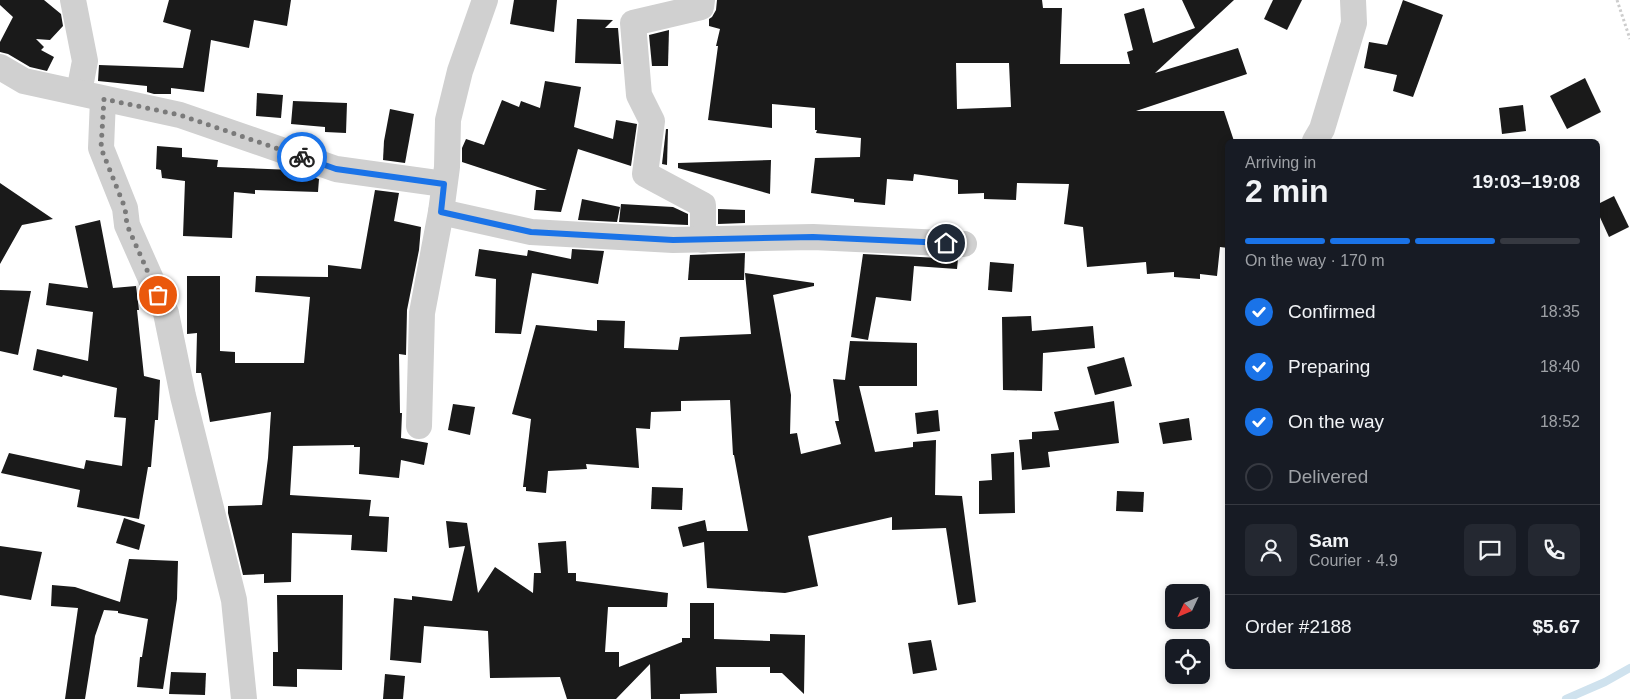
<!DOCTYPE html>
<html lang="en">
<head>
<meta charset="utf-8">
<style>
	:root { --surface:#171b24; --page:#242831; --text:#f1f3f6; --muted:#9ea1a6; --line:#363941; --accent:#1a73e8 }
	body { margin:0; font-family:Helvetica,sans-serif; background:var(--page); color:var(--text); height:100vh; display:flex; flex-direction:column; font-size:19px; white-space:nowrap }
	* { box-sizing:border-box; margin:0 }
	p { font-size:16px; color:var(--muted) }
	.icon { flex:none; width:28px; height:28px; fill:none; stroke:currentColor; stroke-width:2; stroke-linecap:round; stroke-linejoin:round }
	.map { position:relative; flex:1; overflow:hidden }
	.drawer { position:absolute; left:1225px; top:139px; width:375px; height:530px; display:flex; flex-direction:column; background:var(--surface); border-radius:8px; box-shadow:0 2px 8px #0003 }
	.drawer>* { flex:none }
	.needle { width:32px; rotate:226deg }
	.buttons { position:absolute; left:1165px; top:584px; display:grid; gap:10px }
	.buttons a { display:grid; place-items:center; width:45px; height:45px; border-radius:8px; background:var(--surface); box-shadow:0 2px 8px #0003; font-size:25px }
	.pin { position:absolute; display:grid; place-items:center; width:42px; height:42px; color:#fff; margin:-21px; border:2px solid #fff; border-radius:50%; box-shadow:0 1px 5px #0007 }
	.courier { position:absolute; display:grid; place-items:center; width:50px; height:50px; margin:-25px; border:4px solid #1a73e8; border-radius:50%; background:#fff; color:#222; box-shadow:0 1px 6px #0007 }
	.summary em { font-style:normal; font-weight:800 }
	.summary div { display:flex; flex-direction:column-reverse }
	.summary { display:flex; align-items:center; justify-content:space-between; height:85px; padding:0 20px }
	h1 { font-size:32px; font-weight:800; line-height:38px }
	.bar { display:grid; grid-template-columns:repeat(4,1fr); gap:8px 5px; align-content:center; height:60px; padding:0 20px }
	.bar i { height:6px; border-radius:4px; background:var(--line) }
	.bar .active { background:var(--accent) }
	.bar p { grid-column:span 4 }
	.line { display:flex; align-items:center; gap:12px; padding:0 20px; border-top:1px solid var(--line) }
	.line div { flex:1 }
	.round { display:grid; place-items:center; flex:none; width:52px; height:52px; border-radius:8px; background:var(--page) }
	ol { padding:0 20px; list-style:none }
	li { display:flex; align-items:center; gap:15px; height:55px }
	li p { margin-inline-start:auto }
	li .icon { padding:5px; border-radius:50%; background:var(--accent); color:#fff; stroke-width:4 }
	li:last-child { color:var(--muted) }
	li i { width:28px; height:28px; border:2px solid var(--line); border-radius:50% }
	.map>svg:first-child { display:block }
</style>
</head>
<body>
<div class="map">
<svg width="1630" height="699" viewBox="0 0 1630 699">
	<rect width="100%" height="100%" fill="#fff"/>
	<g fill="none" stroke-linecap="round" stroke-linejoin="round">
		<polyline stroke="#cfe2ee" stroke-width="8" points="1566,699 1605,682 1630,668"/>
	</g>
	<g fill="#1a1a1a" fill-rule="evenodd">
		<polygon points="0,0 44,0 61,14 63,26 50,40 36,39 44,47 41,50 54,57 47,71 30,67 8,54 0,52 0,42 13,17 0,5"/>
		<polygon points="169,0 291,0 287,26 254,20 249,48 211,40 204,92 171,88 171,94 154,94 147,92 147,86 98,81 99,65 183,68 191,30 163,22"/>
		<polygon points="514,0 557,0 554,32 510,24"/>
		<path d="M717,0h325l1,8h19l-2,56h70l-3,-12 6,-2 -9,-36 20,-6 9,35 42,-15 -13,-28h52l-79,73 83,-25 9,26 -111,37h88l10,30h-6v107l-8,-1 -3,29 -17,-2v5l-26,-2v-5l-27,2 -1,-12 -59,5 -4,-40 -19,-3 5,-40 -52,-1 -1,17 -32,-1v-6l-26,1v-14l-44,-6 -1,7 -26,-2 -2,26 -31,-3v-3l-43,-6 4,-35 45,-1 1,-19 -45,-5 1,-3h-2v-22l-43,-4v24l-64,-8 10,-74h-2l4,-17 -11,-3v-7l3,-2 4,-7zM956,63h53l2,44 -54,2z"/>
		<polygon points="1273,0 1302,0 1287,30 1264,19"/>
		<polygon points="1403,0 1443,15 1413,97 1393,91 1397,75 1364,68 1369,42 1387,45"/>
		<polygon points="577,19 613,20 605,28 618,28 621,64 575,63"/>
		<polygon points="669,30 668,66 652,66 649,35"/>
		<polygon points="1585,78 1601,112 1567,129 1550,96"/>
		<polygon points="545,81 581,87 574,127 613,139 616,120 637,124 631,166 578,149 561,212 534,210 536,190 547,190 462,162 462,148 466,139 484,145 502,100 519,107 521,101 540,108"/>
		<polygon points="257,93 283,95 281,118 256,116"/>
		<polygon points="293,101 347,103 346,133 325,132 325,127 291,124"/>
		<polygon points="1523,105 1526,131 1502,134 1499,108"/>
		<polygon points="390,109 414,114 405,163 383,160 384,141"/>
		<polygon points="666,129 668,129 667,165 662,164"/>
		<polygon points="157,146 182,148 182,157 218,160 217,167 294,170 319,179 318,192 255,190 255,194 234,192 232,238 183,236 185,181 162,178 161,170 156,169"/>
		<polygon points="771,160 770,194 678,168 678,163"/>
		<polygon points="0,183 53,219 22,225 0,264"/>
		<polygon points="375,190 399,193 394,221 421,227 419,250 407,310 406,355 399,354 400,413 402,413 401,438 428,443 424,465 401,460 399,478 359,474 360,447 354,447 354,445 293,446 290,495 371,500 369,516 389,517 387,552 351,550 352,535 292,533 291,582 264,583 264,574 243,575 228,513 228,506 262,505 268,458 271,412 210,422 201,373 196,373 197,333 187,334 187,276 220,276 220,351 235,352 235,363 304,363 310,297 255,292 256,276 328,277 328,265 361,269"/>
		<polygon points="1614,196 1629,227 1609,237 1598,213 1598,204"/>
		<polygon points="582,199 620,207 617,222 578,220"/>
		<polygon points="621,204 673,207 688,214 688,225 619,222"/>
		<polygon points="718,209 745,210 745,223 718,224"/>
		<polygon points="100,220 113,288 136,286 139,310 137,310 144,376 160,380 158,420 155,420 151,467 148,467 139,519 77,507 80,490 1,473 9,453 84,469 86,460 122,466 126,418 114,417 117,388 63,375 62,377 33,370 37,349 88,361 93,312 46,305 49,283 88,288 75,226"/>
		<polygon points="479,249 527,256 528,250 571,259 572,249 604,251 598,284 532,273 521,334 495,333 496,279 475,276"/>
		<polygon points="745,253 744,280 688,280 690,255"/>
		<polygon points="863,254 958,259 957,269 914,266 911,301 876,297 868,340 851,337"/>
		<polygon points="990,262 1014,264 1012,292 988,290"/>
		<polygon points="745,273 814,283 814,286 773,295 791,395 790,434 797,433 801,454 841,444 835,421 839,421 833,379 845,380 850,341 917,343 917,386 859,386 875,452 913,447 913,442 936,440 935,495 962,496 976,602 958,605 946,528 892,530 892,517 808,536 818,586 785,593 707,588 704,542 683,547 678,527 705,520 707,531 748,531 734,455 733,455 730,400 681,401 681,411 651,412 650,429 636,428 639,468 586,464 587,469 548,471 546,493 526,491 526,487 523,487 531,419 512,414 536,325 597,331 597,320 625,321 624,348 678,350 680,337 751,334"/>
		<polygon points="0,290 31,291 18,355 0,351"/>
		<polygon points="1031,316 1032,331 1093,326 1095,348 1043,353 1042,391 1003,390 1002,317"/>
		<polygon points="1124,357 1132,386 1095,395 1087,367"/>
		<polygon points="1114,401 1119,443 1048,452 1050,467 1022,470 1019,440 1032,439 1032,432 1059,430 1054,412"/>
		<polygon points="453,404 475,407 470,435 448,430"/>
		<polygon points="938,410 940,431 917,434 915,413"/>
		<polygon points="1189,418 1192,440 1163,444 1159,423"/>
		<polygon points="1014,452 1015,513 979,514 979,481 992,480 991,454"/>
		<polygon points="652,487 683,488 682,510 651,509"/>
		<polygon points="1117,491 1144,492 1143,512 1116,511"/>
		<polygon points="124,518 145,525 139,550 116,543"/>
		<polygon points="446,521 467,523 478,593 495,567 533,593 534,573 541,573 538,543 566,541 568,573 576,573 576,581 668,593 667,607 608,607 605,652 619,652 619,667 682,642 682,638 690,638 690,603 714,603 714,639 770,641 770,634 805,635 804,694 782,673 770,673 770,667 716,667 717,693 680,694 680,699 651,699 650,664 616,699 567,699 560,677 490,678 488,631 424,626 421,663 390,660 394,598 412,600 412,596 452,601 465,546 449,548"/>
		<polygon points="0,546 42,552 31,600 0,595"/>
		<polygon points="129,559 178,561 177,599 163,689 137,687 140,657 142,657 148,619 118,613 118,611 104,610 95,636 85,699 65,699 78,608 51,606 52,585 75,587 120,602"/>
		<polygon points="277,595 343,595 342,670 297,669 297,687 273,686 273,652 278,652"/>
		<polygon points="931,640 937,670 913,674 908,643"/>
		<polygon points="171,672 206,673 205,695 169,694"/>
		<polygon points="385,674 405,676 403,699 383,699"/>
	</g>
	<g fill="none" stroke-linecap="round" stroke-linejoin="round">
		<polyline stroke="#cdcdcd" stroke-width="3" stroke-dasharray="2.5 2.5" stroke-linecap="butt" points="1617,0 1630,39"/>
		<g stroke="#d0d0d0" stroke-width="26">
			<polyline points="73,0 85,61 79,92"/>
			<polyline points="702,0 701,7 633,23 639,95 652,121 645,174 703,205 703,240"/>
			<polyline points="0,67 24,81 180,115 336,169 444,184"/>
			<polyline points="103,99 101,148 125,208 127,225 166,313 183,396 234,600 244,699"/>
			<polyline points="1315,141 1322,129 1354,23 1353,0"/>
			<polyline points="441,212 531,232 673,240 813,237 964,244"/>
			<polyline points="419,426 422,313 441,212 447,167 448,120 460,71 485,0"/>
		</g>
	</g>
	<g fill="none" stroke-linecap="round" stroke-linejoin="round">
		<polyline stroke="#7a7a7a" stroke-width="5" stroke-dasharray="0 9" points="158,295 127,225 125,208 101,148 104,99 180,115 302,157"/>
		<polyline stroke="#1a73e8" stroke-width="6" points="302,157 336,169 444,184 441,212 531,232 673,240 813,237 946,243"/>
	</g>
</svg>
<div class="buttons">
<a><svg class="needle" viewBox="-14 -14 28 28"><path d="M0-13l5 13h-10z" fill="#e53935"/><path d="M0 13l5-13h-10z" fill="#9ea1a6"/></svg></a>
<a><svg class="icon" aria-label="locate" viewBox="0 0 24 24"><circle cx="12" cy="12" r="6"/><path d="M12 2v4M12 18v4M2 12h4M18 12h4"/></svg></a>
</div>
<div class="pin" style="left:158px;top:295px;background:#ea580c"><svg class="icon" aria-label="bag" viewBox="0 0 24 24"><path d="M5 8h14l-1 12H6zM9 8a3 3 0 0 1 6 0"/></svg></div>
<div class="pin" style="left:946px;top:243px;background:#1f2937"><svg class="icon" aria-label="home" viewBox="0 0 24 24"><path d="M3 11l9-7 9 7M6 9v11h12V9"/></svg></div>
<div class="courier" style="left:302px;top:157px"><svg class="icon" aria-label="bike" viewBox="0 0 24 24"><circle cx="6" cy="16" r="4"/><circle cx="18" cy="16" r="4"/><path d="M6 16l4-8h5l3 8M10 8l3 8H6M13 5h3"/></svg></div>
<section class="drawer">
<div class="summary"><div><h1>2 min</h1><p>Arriving in</p></div><em>19:03–19:08</em></div>
<div class="bar"><i class="active"></i><i class="active"></i><i class="active"></i><i></i><p>On the way · 170 m</p></div>
<ol>
<li><svg class="icon" aria-label="check" viewBox="0 0 24 24"><path d="M5 12l5 5 9-10"/></svg>Confirmed<p>18:35</p></li>
<li><svg class="icon" aria-label="check" viewBox="0 0 24 24"><path d="M5 12l5 5 9-10"/></svg>Preparing<p>18:40</p></li>
<li><svg class="icon" aria-label="check" viewBox="0 0 24 24"><path d="M5 12l5 5 9-10"/></svg>On the way<p>18:52</p></li>
<li><i></i>Delivered</li>
</ol>
<div class="line" style="height:90px"><a class="round"><svg class="icon" aria-label="person" viewBox="0 0 24 24"><circle cx="12" cy="8" r="4"/><path d="M4 21q1-7 8-7t8 7"/></svg></a><div><b>Sam</b><p>Courier · 4.9</p></div><a class="round"><svg class="icon" aria-label="chat" viewBox="0 0 24 24"><path d="M4 5h16v11H9l-5 4z"/></svg></a><a class="round"><svg class="icon" aria-label="phone" viewBox="0 0 24 24"><path d="M5 4h4l2 5-3 2q2 4 5 5l2-3 5 2v4C11 20 4 13 5 4z"/></svg></a></div>
<div class="line" style="height:65px"><div>Order #2188</div><b>$5.67</b></div>
</section>
</div>
</body>
</html>
